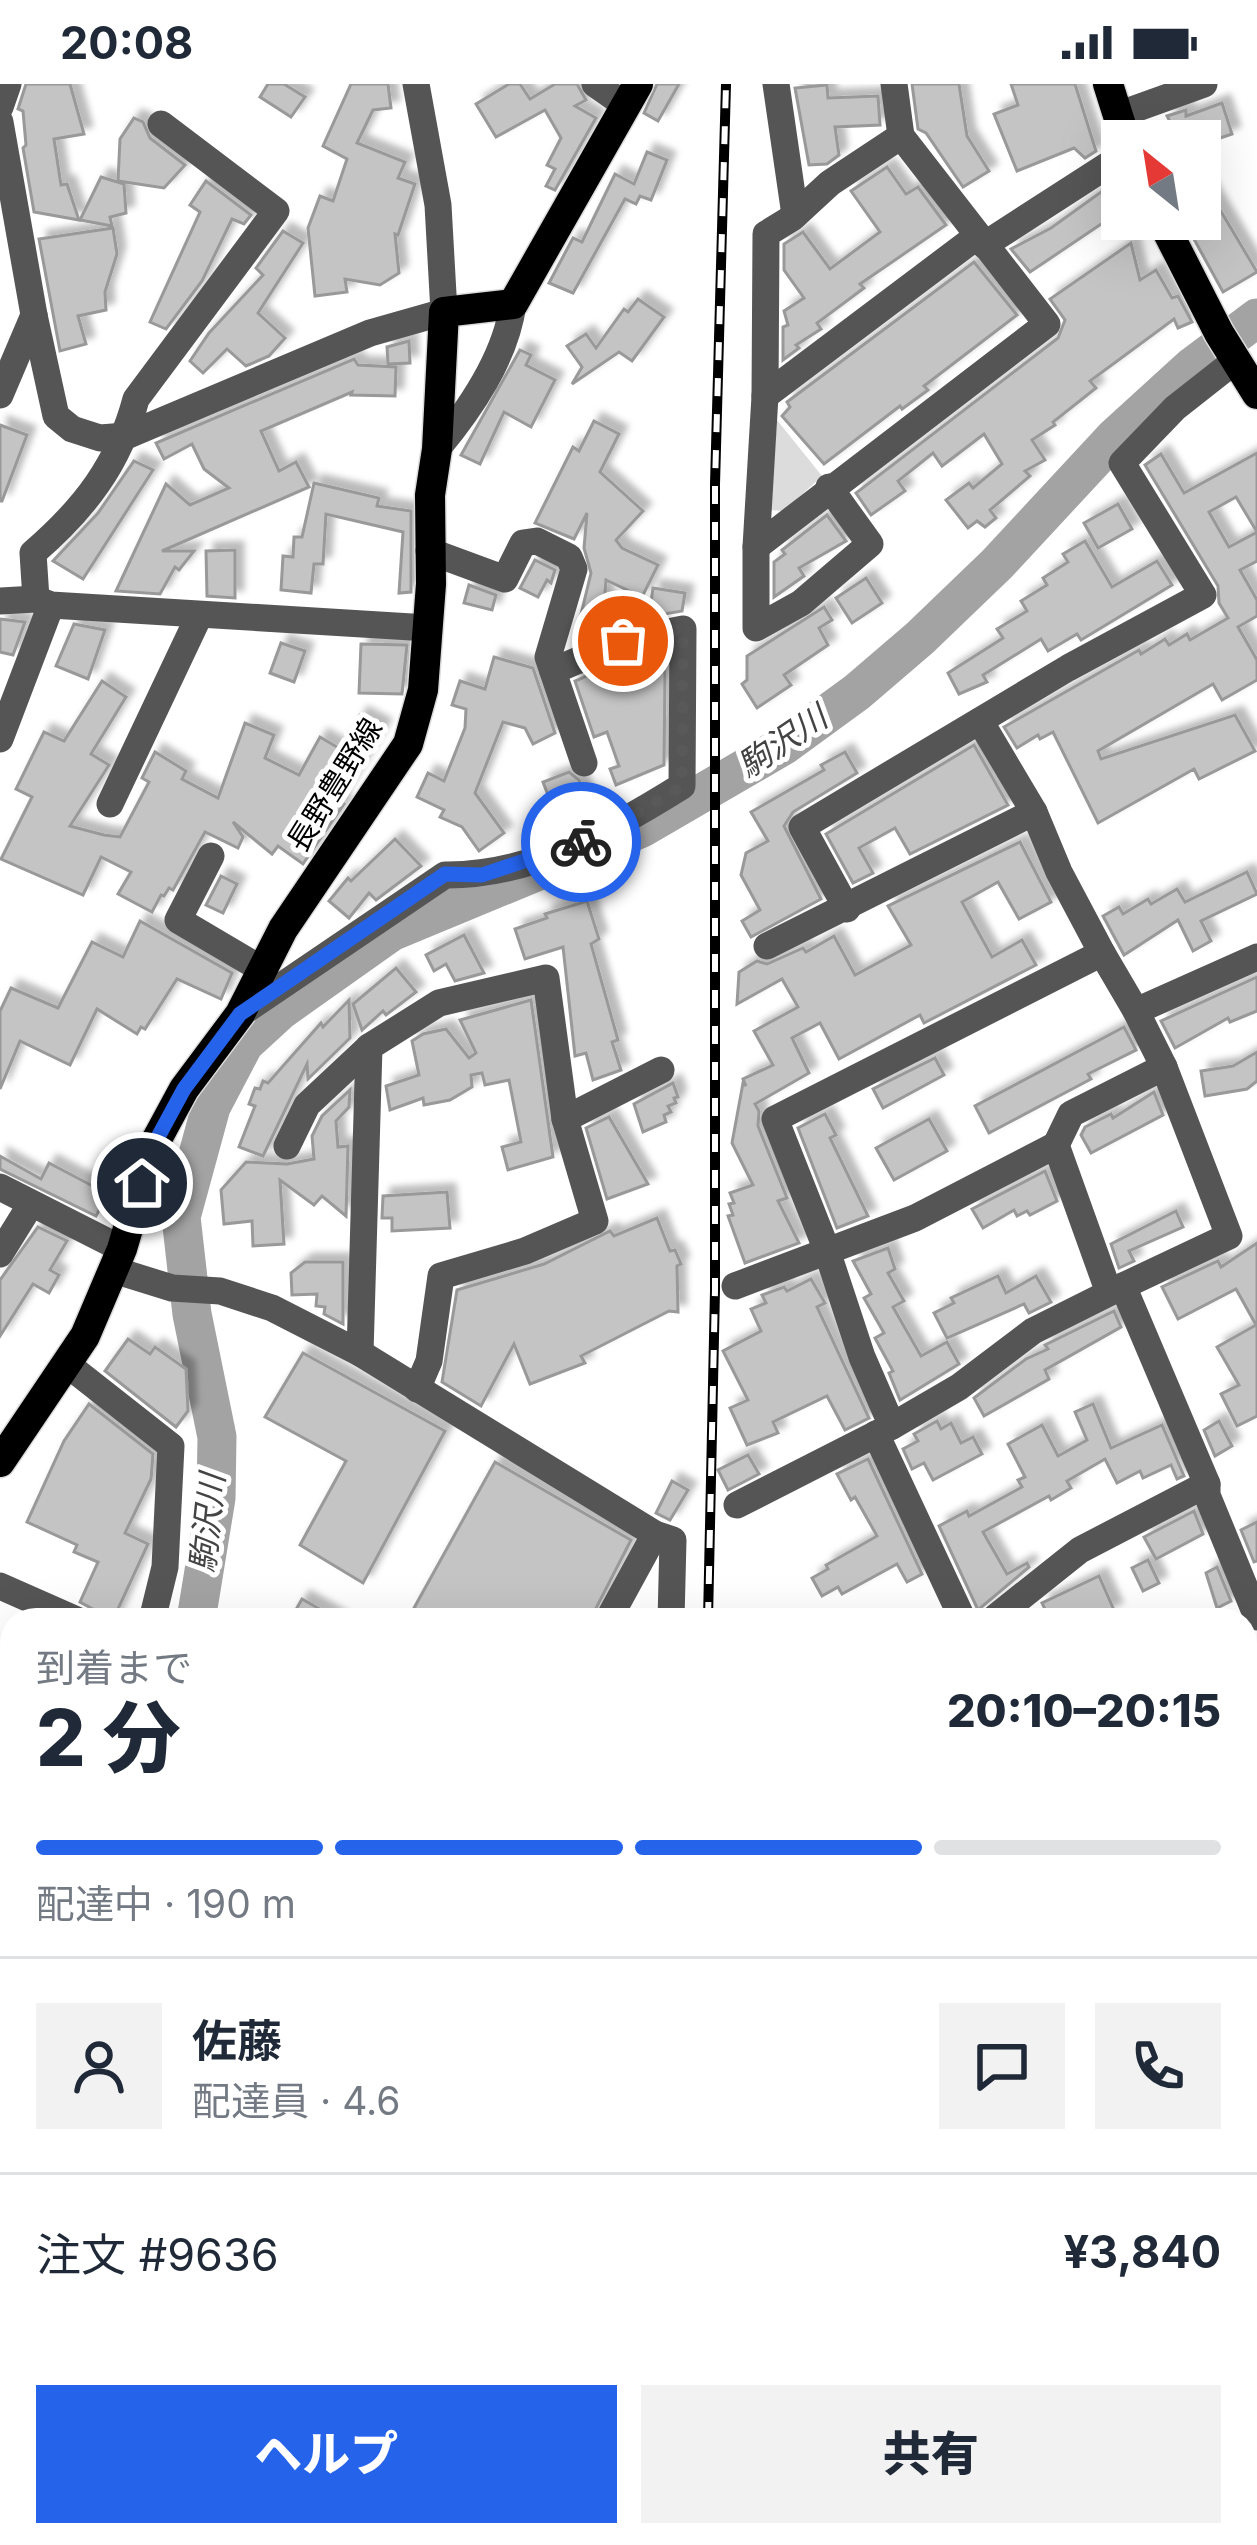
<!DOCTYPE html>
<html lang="ja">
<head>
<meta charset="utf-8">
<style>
	:root { --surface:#fff; --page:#f2f2f3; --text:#1f2937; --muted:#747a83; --line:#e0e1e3; --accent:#2563eb }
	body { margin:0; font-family:Inter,"Noto Sans JP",sans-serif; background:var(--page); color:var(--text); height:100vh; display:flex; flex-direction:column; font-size:45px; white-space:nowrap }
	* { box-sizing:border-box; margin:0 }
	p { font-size:39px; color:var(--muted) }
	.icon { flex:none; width:66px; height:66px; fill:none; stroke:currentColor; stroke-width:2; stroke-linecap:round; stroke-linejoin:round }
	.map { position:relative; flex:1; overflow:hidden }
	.sheet { position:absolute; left:0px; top:1524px; width:1257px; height:939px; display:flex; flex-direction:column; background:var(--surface); border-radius:36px 36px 0 0; box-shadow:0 12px 48px #0002 }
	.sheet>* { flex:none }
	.needle { width:78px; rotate:330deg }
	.buttons { position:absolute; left:1101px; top:36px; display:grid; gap:24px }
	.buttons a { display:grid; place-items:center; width:120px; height:120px; border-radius:0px; background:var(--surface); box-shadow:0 12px 48px #0002; font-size:60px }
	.pin { position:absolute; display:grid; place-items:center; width:102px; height:102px; color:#fff; margin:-51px; border:6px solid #fff; border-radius:50%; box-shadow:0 3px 12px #0007 }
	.courier { position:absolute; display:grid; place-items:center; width:120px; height:120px; margin:-60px; border:9px solid #2563eb; border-radius:50%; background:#fff; color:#222; box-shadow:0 3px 15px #0007 }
	.overview em { font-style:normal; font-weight:800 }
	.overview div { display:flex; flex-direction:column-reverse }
	.overview { display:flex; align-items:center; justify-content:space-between; height:204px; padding:0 36px }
	h1 { font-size:78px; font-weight:800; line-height:90px }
	.bar { display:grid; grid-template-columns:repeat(4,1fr); gap:18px 12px; align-content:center; height:144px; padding:0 36px }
	.bar i { height:15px; border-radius:9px; background:var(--line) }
	.bar .on { background:var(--accent) }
	.bar p { grid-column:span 4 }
	.line { display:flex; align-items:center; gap:30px; padding:0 36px; border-top:3px solid var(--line) }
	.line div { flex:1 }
	.round { display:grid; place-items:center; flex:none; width:126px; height:126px; border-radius:0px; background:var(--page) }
	.action { display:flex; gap:24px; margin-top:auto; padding:24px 36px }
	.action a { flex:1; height:138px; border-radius:0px; background:var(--accent); color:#fff; font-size:48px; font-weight:800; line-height:138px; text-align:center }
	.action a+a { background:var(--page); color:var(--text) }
	.status { display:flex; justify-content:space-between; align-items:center; height:84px; padding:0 60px; background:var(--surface); direction:ltr }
	.status svg { height:33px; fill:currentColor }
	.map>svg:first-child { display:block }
</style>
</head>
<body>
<div class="status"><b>20:08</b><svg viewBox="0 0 49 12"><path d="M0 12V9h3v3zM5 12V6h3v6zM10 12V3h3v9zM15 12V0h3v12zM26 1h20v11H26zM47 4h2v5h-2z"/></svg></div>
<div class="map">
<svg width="1257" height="2461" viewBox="0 0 1257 2461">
	<defs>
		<filter id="shadow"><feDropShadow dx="8" dy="-8" stdDeviation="3" flood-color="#0004"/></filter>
	</defs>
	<rect width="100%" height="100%" fill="#fff"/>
	<polygon fill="#dcdcdc" points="777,336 822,392 784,427 770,426"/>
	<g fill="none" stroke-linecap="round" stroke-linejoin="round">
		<g stroke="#a3a3a3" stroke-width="39">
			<polyline points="196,1536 216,1414 217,1353 192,1230 181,1133 211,1023 244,960 281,926 391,848 642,744 783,662 857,608 920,554 997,480 1114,354 1193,282 1257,234"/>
			<polyline points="0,2258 12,2216"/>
		</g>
	</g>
	<g fill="#c4c4c4" stroke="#999" stroke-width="3" fill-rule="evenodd" filter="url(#shadow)">
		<polygon points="26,0 70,0 84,50 54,55 61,101 67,100 79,136 34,128 23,64 26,61 23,27 18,25"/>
		<polygon points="268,0 284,0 305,13 291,33 260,13"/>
		<polygon points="351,0 388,0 391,24 373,26 357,59 405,78 398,94 415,100 398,151 395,150 399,189 380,201 345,195 347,208 315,212 308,144 320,112 333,117 347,75 323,62"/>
		<polygon points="509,0 520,0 530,15 555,0 577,0 586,16 575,22 596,34 555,106 546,102 555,85 547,81 561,54 545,26 496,53 476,20"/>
		<polygon points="657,0 679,0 658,37 644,29"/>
		<polygon points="912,0 959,0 967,52 989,87 963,103 926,49 918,45"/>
		<polygon points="1011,0 1075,0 1096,67 1085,74 1074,64 1017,87 994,30 1018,21"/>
		<polygon points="827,1 828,14 878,12 880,41 835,43 839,71 827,80 809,81 795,4"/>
		<polygon points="1222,19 1232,50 1200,61 1200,57 1189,57 1183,40 1174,45 1167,32 1186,26 1186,32"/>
		<polygon points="134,34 143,38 150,54 185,81 164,104 118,97 120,55"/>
		<polygon points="647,68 667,76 651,116 640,112 636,120 625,115 573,209 549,199 573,154 582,158 615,90 634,100"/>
		<polygon points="887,83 906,110 918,103 946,141 860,200 864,204 817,239 821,245 796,261 799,264 783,276 783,243 788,241 784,227 804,214 784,186 784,160 803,148 830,185 880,148 851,107"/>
		<polygon points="1200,92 1257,188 1223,208 1183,135 1200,135"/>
		<polygon points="101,93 124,100 126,129 110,133 112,142 80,136"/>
		<polygon points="1122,93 1122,126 1030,188 1011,165 1051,144"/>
		<polygon points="206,97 251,131 244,140 232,135 202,197 166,245 150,238 200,128 190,121"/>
		<polygon points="113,144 117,170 105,208 106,226 78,232 86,260 60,267 39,155"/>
		<polygon points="283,147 303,159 258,229 285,254 269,272 246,282 227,265 203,289 190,277 209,249 263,191 256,184"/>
		<polygon points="1131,159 1140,196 1156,186 1172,214 1178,212 1192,238 1178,244 1174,235 1090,297 1096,304 1053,338 1055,341 1032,356 1045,376 1025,387 1030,392 990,426 996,434 985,443 977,437 968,444 946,416 969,399 973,404 1002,380 984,350 942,382 933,369 898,397 905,407 871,431 856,409 1058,254 1065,236 1050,215"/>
		<polygon points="974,178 1017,231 924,302 928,306 902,325 900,322 824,380 782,332 790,323 787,318"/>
		<polygon points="638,215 664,233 632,277 619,268 572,300 582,283 567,262 586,250 596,264 624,225 628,228"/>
		<polygon points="409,257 410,279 388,280 387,263"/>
		<polygon points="520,266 531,271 526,281 555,296 531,343 504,328 480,380 461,371"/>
		<polygon points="354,275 358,281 396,283 395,312 351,311 352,308 261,347 279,387 296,378 309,403 162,467 194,467 179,486 175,483 160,510 116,507 166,400 190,421 229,404 204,385 192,360 164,375 156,359"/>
		<polygon points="594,337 619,350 600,388 643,427 616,456 622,464 658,481 642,513 606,496 602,546 588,552 576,551 591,489 584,464 587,429 574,455 535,439 573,363 579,367"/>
		<polygon points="0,341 27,351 2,417 0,417"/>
		<path d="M1257,369v108l-17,9 17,30v16l-19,11 19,33v20l-35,20 -9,-16 -115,67 3,8 134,-44 20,36 -56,28 -5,-10 -96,54 -45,-91 -13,7 -2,-4 -21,13 -13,-21 135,-77 2,4 24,-15 4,6 18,-11 3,6 38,-22 -9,-15 -1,-17 -73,-121 16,-11 23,39zM1236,413l21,35 -28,15 -20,-35z"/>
		<polygon points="134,377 153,386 83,495 53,477 98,429"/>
		<polygon points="314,399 379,414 377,422 411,427 411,508 399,509 403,448 326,430 323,480 314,480 311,509 281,506 283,472 293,473 294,453 302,453"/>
		<polygon points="1118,420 1132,445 1098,464 1084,439"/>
		<polygon points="827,431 846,457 799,484 804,492 774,513 774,478 785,470 782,466"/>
		<polygon points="1085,457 1112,503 1157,477 1172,501 1081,556 1077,550 1048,567 1041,555 983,591 987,598 959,610 948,589 1003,554 997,545 1027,527 1021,517 1047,501 1043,494 1068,478 1063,470"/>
		<polygon points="235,466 235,514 207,512 206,467"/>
		<polygon points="535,476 555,486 551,499 547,496 538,513 520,504"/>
		<polygon points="866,494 882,519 852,539 836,514"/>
		<polygon points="469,501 496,511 492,526 464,519"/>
		<polygon points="653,504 685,509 682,527 659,531 660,526 650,525"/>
		<polygon points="824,523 832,536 819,544 828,561 784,591 791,601 757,624 742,600 747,596 747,572"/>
		<polygon points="0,535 25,538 13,571 0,568"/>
		<polygon points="74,540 105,546 88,595 56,582"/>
		<polygon points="281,559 305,567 294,598 270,589"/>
		<polygon points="361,560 407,561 402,610 359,609"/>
		<polygon points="659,568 665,590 664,681 616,701 610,685 619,682 607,648 594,653 575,597 628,574"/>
		<polygon points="494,573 533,584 555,649 533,660 525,644 503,638 475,709 504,749 479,767 462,743 440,733 444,726 417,713 428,689 444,697 465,644 466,625 452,621 460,597 485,605"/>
		<polygon points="102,597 126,613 91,670 109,681 70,742 104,751 120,753 149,698 142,694 155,668 186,687 182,695 218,714 245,639 274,651 265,674 299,691 320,653 342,666 360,631 383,643 339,717 344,720 303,780 278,762 272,770 233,738 243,753 238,764 205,748 173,806 169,804 164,812 161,811 152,828 118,810 131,788 101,773 83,811 1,775 32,713 16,705 44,648 64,657"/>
		<polygon points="974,661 1008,721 910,770 895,744 859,764 873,789 853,799 826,750"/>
		<polygon points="845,668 857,689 793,728 784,742 821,815 751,853 742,837 760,826 741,791 746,769 768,757 751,728 824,686 821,681"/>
		<polygon points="569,688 579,696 585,712 553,724 543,698"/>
		<polygon points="395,755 421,782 376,816 369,809 349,834 329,817 348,794 351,797"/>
		<polygon points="1020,758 1051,818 1019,835 998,798 962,818 992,873 1022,856 1036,881 924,939 920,931 839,975 820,939 792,954 809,989 755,1020 759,1027 758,1042 787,1114 778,1117 799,1159 745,1179 728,1132 733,1131 729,1120 734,1119 730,1109 753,1101 732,1059 743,999 746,1002 743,995 773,981 754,947 798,923 782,895 737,920 739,888 757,877 767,880 803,864 806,868 834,852 855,891 911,861 888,822"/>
		<polygon points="1247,788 1257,810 1201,837 1211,857 1193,867 1178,836 1124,871 1103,832 1119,823 1123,830 1148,815 1151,820 1177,805 1185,818"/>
		<polygon points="221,792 237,800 223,829 206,821"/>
		<polygon points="587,817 599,855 591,860 618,956 612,958 621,986 593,996 586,969 575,972 563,863 525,875 515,845 547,834 545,830"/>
		<polygon points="140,837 232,889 221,915 177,895 145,945 141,943 137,950 97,925 70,981 20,957 0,1005 0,927 11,904 58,924 92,858 123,873"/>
		<polygon points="464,851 484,889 455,897 446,880 434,887 426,871"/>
		<polygon points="396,884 416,908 386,931 383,927 362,946 353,920"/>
		<polygon points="1257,893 1257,927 1230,938 1228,934 1175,964 1161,937"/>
		<polygon points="349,916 350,954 308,995 307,980 263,1072 239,1063 255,1022 249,1020 255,1004 260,1005 263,997 268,999 321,939 323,943"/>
		<polygon points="531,916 553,1073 508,1086 502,1063 521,1058 509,996 485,1001 482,989 471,991 472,1003 450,1016 424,1021 423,1014 390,1026 386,1002 419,991 412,957 423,950 446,945 469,974 476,969 460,936"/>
		<polygon points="1124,943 1136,966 1088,990 1091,995 989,1049 975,1022"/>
		<polygon points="1257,968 1257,997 1247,1005 1205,1012 1201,987 1233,982"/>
		<polygon points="935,974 944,991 883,1024 873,1005"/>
		<polygon points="673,999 678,1013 674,1014 676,1019 668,1022 671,1028 664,1031 666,1038 643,1048 634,1020"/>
		<polygon points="350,1006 349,1023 336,1037 338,1063 348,1062 346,1132 322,1112 314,1121 280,1096 284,1160 253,1162 252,1137 224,1140 221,1106 246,1078 287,1080 314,1075 312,1052 322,1032"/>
		<polygon points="1154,1008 1163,1031 1091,1069 1081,1051 1085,1043 1111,1030 1113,1034"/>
		<polygon points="825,1030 836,1051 830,1054 868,1132 837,1144 798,1044"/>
		<polygon points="609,1033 648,1100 607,1115 586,1044"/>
		<polygon points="929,1035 947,1067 894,1096 876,1064"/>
		<polygon points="0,1072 41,1095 49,1079 108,1110 96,1132 0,1085"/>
		<polygon points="1045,1087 1057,1117 1030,1131 1027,1127 1017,1132 1014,1126 983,1144 972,1125"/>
		<polygon points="447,1108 450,1144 392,1147 392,1134 382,1134 383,1112"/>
		<polygon points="1176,1127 1183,1143 1129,1167 1134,1177 1119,1184 1111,1160"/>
		<polygon points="657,1134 670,1167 675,1166 681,1180 677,1182 678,1228 669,1227 581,1272 585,1279 530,1300 514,1260 481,1322 442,1298 457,1206 544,1180 610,1147 614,1152"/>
		<polygon points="38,1143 67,1157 50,1186 59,1191 49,1209 33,1200 0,1252 0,1196"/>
		<polygon points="1257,1159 1257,1332 1237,1342 1221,1310 1239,1301 1217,1263 1256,1241 1236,1205 1178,1235 1162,1203 1218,1177 1221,1183"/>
		<polygon points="888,1164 895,1185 888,1189 904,1217 893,1223 921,1272 947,1258 959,1280 900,1316 889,1289 893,1287 875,1254 884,1249 864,1214 871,1210 853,1177"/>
		<polygon points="305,1178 343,1178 343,1240 324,1230 325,1223 316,1222 317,1210 292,1211 291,1189"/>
		<polygon points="998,1192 1006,1209 1036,1192 1051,1218 1029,1229 1024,1220 947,1254 934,1229 954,1219 951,1214"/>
		<polygon points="811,1195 825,1219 817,1223 869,1334 845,1346 827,1312 773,1338 778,1349 747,1361 730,1324 748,1316 723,1267 761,1247 751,1225 766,1219 762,1211 784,1203 787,1207"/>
		<polygon points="1114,1227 1121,1243 1045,1286 1049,1295 984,1332 974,1314 1026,1275 1048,1265 1045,1261"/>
		<polygon points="128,1255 150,1270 155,1263 186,1285 188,1327 176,1343 105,1287"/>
		<polygon points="303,1269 445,1347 363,1499 300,1461 346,1377 265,1333"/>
		<polygon points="89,1320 153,1370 151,1395 125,1449 148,1460 113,1536 80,1518 98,1478 74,1468 77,1461 27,1438 64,1357"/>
		<polygon points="1093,1320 1111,1364 1162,1341 1184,1392 1177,1395 1171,1381 1143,1394 1140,1387 1117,1399 1105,1375 1067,1397 1071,1404 1051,1416 1049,1412 983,1448 1007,1490 1027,1479 1029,1483 978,1526 939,1442 967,1427 969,1432 1022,1403 1018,1396 1025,1393 1008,1360 1042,1341 1058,1372 1087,1356 1075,1328"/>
		<polygon points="937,1337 941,1345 951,1339 961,1359 973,1353 982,1370 933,1396 924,1379 912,1385 903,1365 918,1357 914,1350"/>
		<polygon points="1219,1337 1232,1362 1215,1372 1204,1346"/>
		<polygon points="748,1371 759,1390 728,1406 718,1386"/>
		<polygon points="868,1375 922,1490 907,1498 897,1480 842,1510 838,1503 822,1512 812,1494 828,1485 826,1481 877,1452 855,1413 851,1416 837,1390"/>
		<polygon points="495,1378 631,1456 590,1536 436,1536 414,1524"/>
		<polygon points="672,1397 688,1406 670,1436 656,1429"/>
		<polygon points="1194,1427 1203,1450 1156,1475 1144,1453"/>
		<polygon points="1257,1438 1257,1477 1254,1478 1241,1446"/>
		<polygon points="1148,1476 1159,1499 1143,1507 1132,1484"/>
		<polygon points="1217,1483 1231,1517 1217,1524 1206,1489"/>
		<polygon points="1099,1492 1114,1526 1092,1536 1050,1536 1042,1519"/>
		<polygon points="302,1515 339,1536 290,1536"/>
	</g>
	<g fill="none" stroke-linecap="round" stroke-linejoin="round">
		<g stroke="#dbdbdb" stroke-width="33">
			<g id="major">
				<polyline points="1108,0 1126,57"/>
				<polyline points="1161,135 1219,249 1257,310"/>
				<polyline points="0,1378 85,1252 122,1165 151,1066 184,1005 240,930 283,845 408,660 423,606 431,500 430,411 437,365 444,228 513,220 638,0"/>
			</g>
		</g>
		<g stroke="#555" stroke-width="27">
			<polyline points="595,0 625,21"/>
			<polyline points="776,0 795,131"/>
			<polyline points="894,0 901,52"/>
			<polyline points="0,23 8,0"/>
			<polyline points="1118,31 1204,0"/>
			<polyline points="0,38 34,231 56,332 72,345 100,354 126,352 370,249 444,228 438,121 416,0"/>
			<polygon points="901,52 1047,240 756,463 765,312 766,150 792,134 830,99"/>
			<polyline points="984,161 1122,72"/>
			<polyline points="0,311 34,231"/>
			<polyline points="765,312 976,153"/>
			<path d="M437,365c34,-41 69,-92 76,-145"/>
			<polyline points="756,463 756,544 801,519 870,460 829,403"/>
			<polyline points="429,467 505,495 523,459 537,457 569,473 574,485 548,573 584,679"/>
			<path d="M36,515l-3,-46c51,-44 86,-89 103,-154l140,-188 -115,-87"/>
			<polyline points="0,517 36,515 51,521 428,544"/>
			<polyline points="0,655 51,521"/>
			<polyline points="110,720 199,532"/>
			<polyline points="211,772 178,836 263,886"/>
			<polyline points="847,825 802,743 1068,584 1203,511 1122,379 1175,324 1236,276"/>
			<polyline points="767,862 1034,728"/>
			<polyline points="1102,869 1136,927"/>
			<polyline points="1257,873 1136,927 1164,983 1229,1152 1123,1202 1207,1400 1207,1411 1257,1533"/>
			<path d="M240,930l205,-139c87,1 165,-44 237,-89l1,-157 -60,12 -70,30"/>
			<polyline points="565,1035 661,986"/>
			<polyline points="1056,1061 1071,1030 1164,983"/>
			<polyline points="287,1062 307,1021 369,963"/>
			<polyline points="0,1103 122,1165"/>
			<polyline points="0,1170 31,1120"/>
			<polyline points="114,1186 172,1204 220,1207 272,1224 360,1269 655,1450 673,1456 671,1536"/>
			<polyline points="735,1202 915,1134 1056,1061 1108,1206"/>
			<polyline points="360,1269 369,963 439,919 546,894 565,1035 595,1137 525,1167 441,1192 429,1277 417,1305"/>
			<polyline points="68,1281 171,1362 165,1483 152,1536"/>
			<polyline points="892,1342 959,1303 1033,1247 1123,1202"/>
			<polyline points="876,1350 963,1536"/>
			<polyline points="737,1421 892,1342 862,1273 826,1164 775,1035 1102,869 1059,788 1034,728 980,637"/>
			<polyline points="0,1502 77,1536"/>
			<polyline points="608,1536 655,1450"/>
			<polyline points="992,1536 1080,1466 1207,1400"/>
			<polyline points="1245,1702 1257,1699"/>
			<polyline points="0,1733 12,1738"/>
			<polyline points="1245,1899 1257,1925"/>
			<polyline points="0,1995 12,2000"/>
			<polyline points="1245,2051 1257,2046"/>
			<polyline points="1245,2111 1257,2105"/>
			<polyline points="1247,2234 1257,2228"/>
			<polyline points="1245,2388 1257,2373"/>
			<polyline points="422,2451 424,2461"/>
			<polyline points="994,2451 997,2461"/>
			<polyline points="20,2461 25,2451"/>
			<polyline points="152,2461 161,2451"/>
			<polyline points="499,2461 559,2451"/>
			<polyline points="670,2461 670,2451"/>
			<polyline points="1188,2461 1196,2451"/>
		</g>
		<use href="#major" stroke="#000" stroke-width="30"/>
		<g stroke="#000" stroke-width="10">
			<g id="rail">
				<polyline points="708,1536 715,1206 715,400 726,0"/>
				<polyline points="688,2461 688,2451"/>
			</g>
		</g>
		<use href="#rail" stroke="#fff" stroke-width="6" stroke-dasharray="18" stroke-linecap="butt"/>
	</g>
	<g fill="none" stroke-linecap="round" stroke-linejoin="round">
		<polyline stroke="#595959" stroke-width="12" stroke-dasharray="0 21.6" points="581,758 619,741 682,702 683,545 623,557"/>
		<polyline stroke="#2563eb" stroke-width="15" points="142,1099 151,1066 184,1005 240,930 445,790 482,791 581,758"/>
	</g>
	<g text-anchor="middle" stroke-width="10" stroke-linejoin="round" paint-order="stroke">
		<g font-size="30" fill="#000" stroke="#fff">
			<text transform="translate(335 701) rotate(-58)" y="10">長野豊野線</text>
		</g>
		<g font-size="33" font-style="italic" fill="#444" stroke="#fff">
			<text transform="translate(782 657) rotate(-34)" y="12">駒沢川</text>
			<text transform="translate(207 1439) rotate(-84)" y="12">駒沢川</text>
		</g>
	</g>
</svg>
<div class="buttons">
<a><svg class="needle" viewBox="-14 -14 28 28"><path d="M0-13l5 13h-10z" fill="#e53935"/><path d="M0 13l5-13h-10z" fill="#747a83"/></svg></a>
</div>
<div class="pin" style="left:623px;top:557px;background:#ea580c"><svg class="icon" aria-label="bag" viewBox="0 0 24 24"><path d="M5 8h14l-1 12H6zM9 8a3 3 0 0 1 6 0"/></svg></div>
<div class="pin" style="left:142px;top:1099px;background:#1f2937"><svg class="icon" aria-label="home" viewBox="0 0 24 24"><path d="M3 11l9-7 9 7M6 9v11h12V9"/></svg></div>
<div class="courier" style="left:581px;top:758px"><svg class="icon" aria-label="bike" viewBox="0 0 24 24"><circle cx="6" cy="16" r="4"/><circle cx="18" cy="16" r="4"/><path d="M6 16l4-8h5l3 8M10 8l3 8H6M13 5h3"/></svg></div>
<section class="sheet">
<div class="overview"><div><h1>2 分</h1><p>到着まで</p></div><em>20:10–20:15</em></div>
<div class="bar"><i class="on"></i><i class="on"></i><i class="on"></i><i></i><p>配達中 · 190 m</p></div>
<div class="line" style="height:216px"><a class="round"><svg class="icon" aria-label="person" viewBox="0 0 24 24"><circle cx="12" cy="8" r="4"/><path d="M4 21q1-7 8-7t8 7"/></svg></a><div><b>佐藤</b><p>配達員 · 4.6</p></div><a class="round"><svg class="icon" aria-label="chat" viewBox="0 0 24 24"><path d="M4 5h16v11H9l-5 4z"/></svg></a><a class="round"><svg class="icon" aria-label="phone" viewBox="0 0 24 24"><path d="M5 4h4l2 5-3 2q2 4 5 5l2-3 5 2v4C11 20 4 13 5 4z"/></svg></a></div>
<div class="line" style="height:156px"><div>注文 #9636</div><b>¥3,840</b></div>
<div class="action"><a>ヘルプ</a><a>共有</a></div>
</section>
</div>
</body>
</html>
